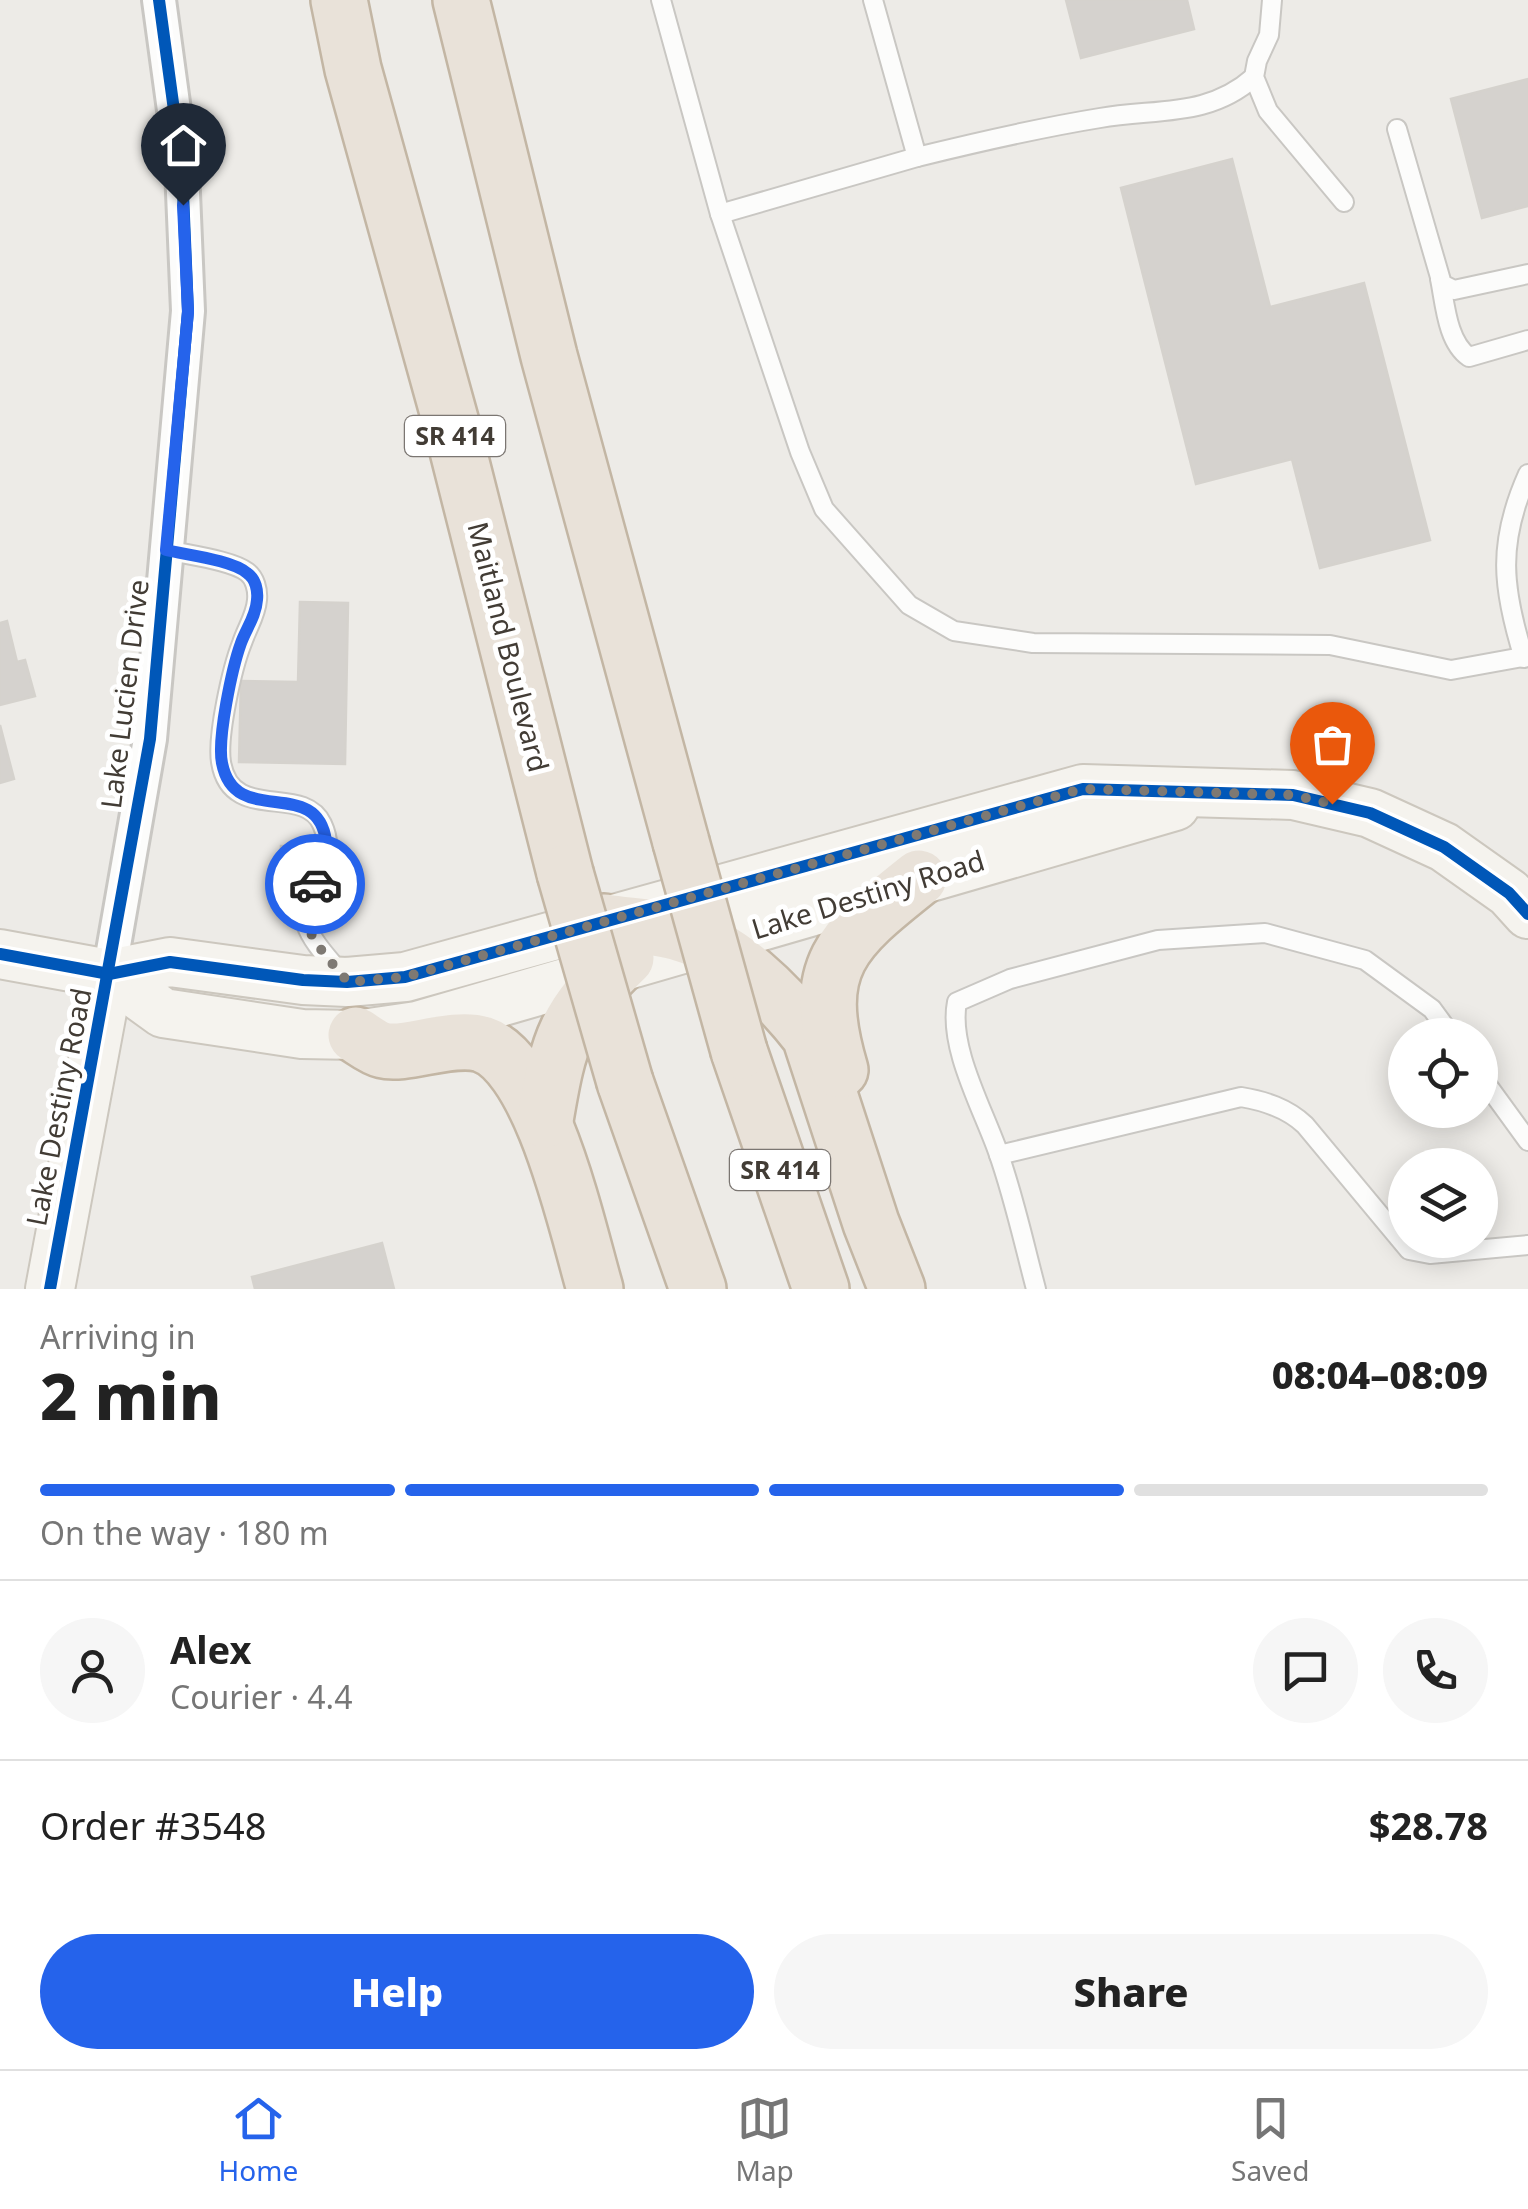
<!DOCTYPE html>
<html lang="en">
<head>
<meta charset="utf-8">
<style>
	:root { --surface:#fff; --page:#f6f6f6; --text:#222; --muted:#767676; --line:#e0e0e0; --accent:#2563eb }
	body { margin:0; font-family:"Noto Sans",sans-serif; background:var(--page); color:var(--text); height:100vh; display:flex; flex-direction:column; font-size:38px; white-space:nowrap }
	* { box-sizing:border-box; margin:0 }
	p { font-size:32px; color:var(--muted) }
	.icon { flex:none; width:55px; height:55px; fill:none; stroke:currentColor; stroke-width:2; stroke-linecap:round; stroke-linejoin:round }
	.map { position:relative; height:1289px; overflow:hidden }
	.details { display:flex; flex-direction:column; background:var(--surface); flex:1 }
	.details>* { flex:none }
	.buttons { position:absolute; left:1388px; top:1018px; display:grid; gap:20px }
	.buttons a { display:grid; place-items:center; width:110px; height:110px; border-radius:50%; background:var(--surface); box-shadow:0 5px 25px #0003; font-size:50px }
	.pin { position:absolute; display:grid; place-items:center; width:85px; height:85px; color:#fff; margin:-102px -42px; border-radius:50% 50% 50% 0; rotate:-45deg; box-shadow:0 0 10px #0007 }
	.pin .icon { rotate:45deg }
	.courier { position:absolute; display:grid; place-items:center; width:100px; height:100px; margin:-50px; border:8px solid #2563eb; border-radius:50%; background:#fff; color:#222; box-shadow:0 2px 12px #0007 }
	.overview em { font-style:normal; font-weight:800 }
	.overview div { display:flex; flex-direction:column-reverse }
	.overview { display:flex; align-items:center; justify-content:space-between; height:170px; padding:0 40px }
	h1 { font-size:65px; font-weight:800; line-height:75px }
	.bar { display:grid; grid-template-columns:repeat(4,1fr); gap:15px 10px; align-content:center; height:120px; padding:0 40px }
	.bar i { height:12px; border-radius:8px; background:var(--line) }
	.bar .selected { background:var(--accent) }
	.bar p { grid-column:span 4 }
	.line { display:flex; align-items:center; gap:25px; padding:0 40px; border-top:2px solid var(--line) }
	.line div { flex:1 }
	.round { display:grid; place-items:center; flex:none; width:105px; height:105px; border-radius:52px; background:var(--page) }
	.action { display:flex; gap:20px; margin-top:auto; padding:20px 40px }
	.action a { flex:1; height:115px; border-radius:60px; background:var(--accent); color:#fff; font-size:40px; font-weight:800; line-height:115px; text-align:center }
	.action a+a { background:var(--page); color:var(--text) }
	.tab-bar { display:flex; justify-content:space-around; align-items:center; height:140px; border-top:2px solid var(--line); background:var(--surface); font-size:28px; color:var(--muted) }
	.tab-bar a { display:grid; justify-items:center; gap:5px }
	.tab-bar .selected { color:var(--accent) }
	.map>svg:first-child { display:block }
</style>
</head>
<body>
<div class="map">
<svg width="1528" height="1289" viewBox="0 0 1528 1289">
	<rect width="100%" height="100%" fill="#edebe7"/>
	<g fill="#d5d2ce" stroke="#d5d2cd" stroke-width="2.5">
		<polygon points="1066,0 1187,0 1194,29 1081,58"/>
		<polygon points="1528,79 1528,206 1482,218 1451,99"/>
		<polygon points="1232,159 1270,307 1364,283 1430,540 1320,568 1292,459 1196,484 1121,188"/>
		<polygon points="300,602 348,603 345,764 239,762 241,681 298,682"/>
		<polygon points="7,621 17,662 25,660 35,696 0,705 0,623"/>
		<polygon points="0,725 14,779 0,783"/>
		<polygon points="281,846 310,848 309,878 280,876"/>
		<polygon points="382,1243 394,1289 255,1289 252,1277"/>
	</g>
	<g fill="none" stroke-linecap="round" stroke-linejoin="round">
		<g stroke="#c9c7c3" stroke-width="22">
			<g id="lane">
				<polyline points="661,0 720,214 800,452 824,509 909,605 954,631 1033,643 1330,645 1451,670 1528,656"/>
				<path d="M873,0l44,157c61,-15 121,-29 183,-39 56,-10 108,0 154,-41"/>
				<polyline points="1272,0 1269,35 1257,61 1254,77 1268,111 1344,202"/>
				<polyline points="1397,129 1442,284 1454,290 1528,274"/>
				<polyline points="720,214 917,157"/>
				<path d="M1440,279c5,24 7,63 29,78l59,-17"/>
				<path d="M167,550c20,5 64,10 80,22 8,6 11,18 10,28 -1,15 -10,28 -15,43 -10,25 -25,93 -21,119 10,62 82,21 101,62 21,45 -28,65 -16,100 6,18 23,35 35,50"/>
				<path d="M1524,658c-22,-70 -27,-115 4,-184"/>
				<polyline points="1480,1075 1528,1141"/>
				<path d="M999,1155l242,-58c24,4 46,11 64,28l104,125 21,4 98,-9"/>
				<path d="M1036,1289c-12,-45 -22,-92 -38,-137 -15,-43 -50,-105 -41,-150l53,-23 148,-39 107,-7 100,27 67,49 19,26"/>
			</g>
		</g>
		<g stroke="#c9c7c3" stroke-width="38">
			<polyline id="street" points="109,974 150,739 188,311 182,169 159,0"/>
		</g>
		<g stroke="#ccc7be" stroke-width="52">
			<g id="secondary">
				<polyline points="0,954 109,974 170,962 303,980 347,982 405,977 1083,789 1293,795 1370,813 1444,847 1509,893 1528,914"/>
				<polyline points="109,974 163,1013 302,1034 356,1035 417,1026 1175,806"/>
				<polyline points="50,1289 109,974"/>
			</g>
		</g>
		<g stroke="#c3b6a4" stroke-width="60">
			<g id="highway">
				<polyline points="339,0 353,69 451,423 565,873"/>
				<polyline points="461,0 549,356 681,842"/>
				<path d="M604,922c25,4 53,4 78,12 49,14 97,62 128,102l61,187 26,66"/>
				<path d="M356,1035c8,5 18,13 27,15 23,6 69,-15 99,-6 61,20 96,188 113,245"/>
				<polyline points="739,1051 821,1289"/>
				<path d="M840,1070c-31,-104 1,-130 79,-192"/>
				<polyline points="625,1082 698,1289"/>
				<path d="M545,1120c14,-83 20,-103 81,-162"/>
			</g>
		</g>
		<use href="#lane" stroke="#fcfcfb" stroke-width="18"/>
		<use href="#street" stroke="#fcfcfb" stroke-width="32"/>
		<use href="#secondary" stroke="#f5f3ee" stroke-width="48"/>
		<use href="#highway" stroke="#e9e2d9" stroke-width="55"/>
		<g stroke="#c3b6a4" stroke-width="60" stroke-linecap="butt">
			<g id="highway-bridge">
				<polyline points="681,842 739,1051"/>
				<polyline points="565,873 625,1082"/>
			</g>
		</g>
		<use href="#highway-bridge" stroke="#e9e2d9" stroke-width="55"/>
		<g stroke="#fff" stroke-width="19">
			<g id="cycleway">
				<polyline points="0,954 109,974 170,962 303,980 347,982 405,977 1083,789 1293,795 1370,813 1444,847 1509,893 1528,914"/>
				<polyline points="50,1289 150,739 188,311 182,169 159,0"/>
			</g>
		</g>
		<use href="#cycleway" stroke="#0057b8" stroke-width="12"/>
	</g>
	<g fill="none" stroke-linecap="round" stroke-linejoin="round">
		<path stroke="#7e7973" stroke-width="10" stroke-dasharray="0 18" d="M315,884c-28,36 10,70 33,98l57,-5 677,-188 211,6 39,9"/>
		<path stroke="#2563eb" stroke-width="12" d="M183,205l5,107 -22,238c21,5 66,10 81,23 9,6 11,18 10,27 -1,16 -11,29 -16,43 -9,25 -24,96 -19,120 13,67 95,11 104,78 3,15 -2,31 -11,43"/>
	</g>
	<g text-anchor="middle" stroke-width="10" stroke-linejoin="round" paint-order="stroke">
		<g fill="#fff" stroke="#7b7672" stroke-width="2.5">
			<rect x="405" y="416" width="100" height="40" rx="8"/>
			<rect x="730" y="1150" width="100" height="40" rx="8"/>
		</g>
		<g font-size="25" font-weight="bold" fill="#423c35">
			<text x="455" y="445">SR 414</text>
			<text x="780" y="1179">SR 414</text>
		</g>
		<g font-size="28" fill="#423c35" stroke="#fff">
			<text transform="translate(508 647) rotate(76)" y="10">Maitland Boulevard</text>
			<text transform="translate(125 694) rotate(-83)" y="10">Lake Lucien Drive</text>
			<text transform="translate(868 895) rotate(-17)" y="10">Lake Destiny Road</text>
			<text transform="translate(59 1107) rotate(-79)" y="10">Lake Destiny Road</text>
		</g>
	</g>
</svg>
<div class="buttons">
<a><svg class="icon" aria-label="locate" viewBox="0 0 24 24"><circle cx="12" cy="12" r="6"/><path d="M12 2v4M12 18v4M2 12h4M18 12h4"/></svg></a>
<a><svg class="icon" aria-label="layers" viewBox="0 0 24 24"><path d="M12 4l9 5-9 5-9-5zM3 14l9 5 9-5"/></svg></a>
</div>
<div class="pin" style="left:1332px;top:804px;background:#ea580c"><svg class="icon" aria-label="bag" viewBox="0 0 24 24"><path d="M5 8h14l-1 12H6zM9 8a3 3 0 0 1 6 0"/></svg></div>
<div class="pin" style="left:183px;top:205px;background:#1f2937"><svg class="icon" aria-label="home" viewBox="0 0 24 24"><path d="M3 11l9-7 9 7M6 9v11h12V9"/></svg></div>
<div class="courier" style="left:315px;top:884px"><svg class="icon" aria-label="car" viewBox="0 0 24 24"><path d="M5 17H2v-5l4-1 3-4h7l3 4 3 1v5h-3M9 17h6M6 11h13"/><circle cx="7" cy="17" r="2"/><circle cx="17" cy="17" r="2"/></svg></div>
</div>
<section class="details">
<div class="overview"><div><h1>2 min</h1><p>Arriving in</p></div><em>08:04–08:09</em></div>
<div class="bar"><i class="selected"></i><i class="selected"></i><i class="selected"></i><i></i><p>On the way · 180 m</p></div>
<div class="line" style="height:180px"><a class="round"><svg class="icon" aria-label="person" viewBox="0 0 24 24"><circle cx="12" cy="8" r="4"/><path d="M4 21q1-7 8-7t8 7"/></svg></a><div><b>Alex</b><p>Courier · 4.4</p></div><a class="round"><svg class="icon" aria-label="chat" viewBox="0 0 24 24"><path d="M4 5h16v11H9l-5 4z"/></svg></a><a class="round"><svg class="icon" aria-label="phone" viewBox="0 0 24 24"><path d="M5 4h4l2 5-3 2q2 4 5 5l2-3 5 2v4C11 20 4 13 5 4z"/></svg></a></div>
<div class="line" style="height:130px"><div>Order #3548</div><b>$28.78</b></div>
<div class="action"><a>Help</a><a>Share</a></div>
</section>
<nav class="tab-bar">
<a class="selected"><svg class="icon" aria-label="home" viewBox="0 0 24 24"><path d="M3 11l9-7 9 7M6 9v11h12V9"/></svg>Home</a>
<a><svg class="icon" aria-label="map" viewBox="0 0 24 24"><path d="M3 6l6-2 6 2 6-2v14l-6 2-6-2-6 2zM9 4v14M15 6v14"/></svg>Map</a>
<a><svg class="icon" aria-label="saved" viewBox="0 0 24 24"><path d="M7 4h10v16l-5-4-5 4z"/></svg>Saved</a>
</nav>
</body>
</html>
